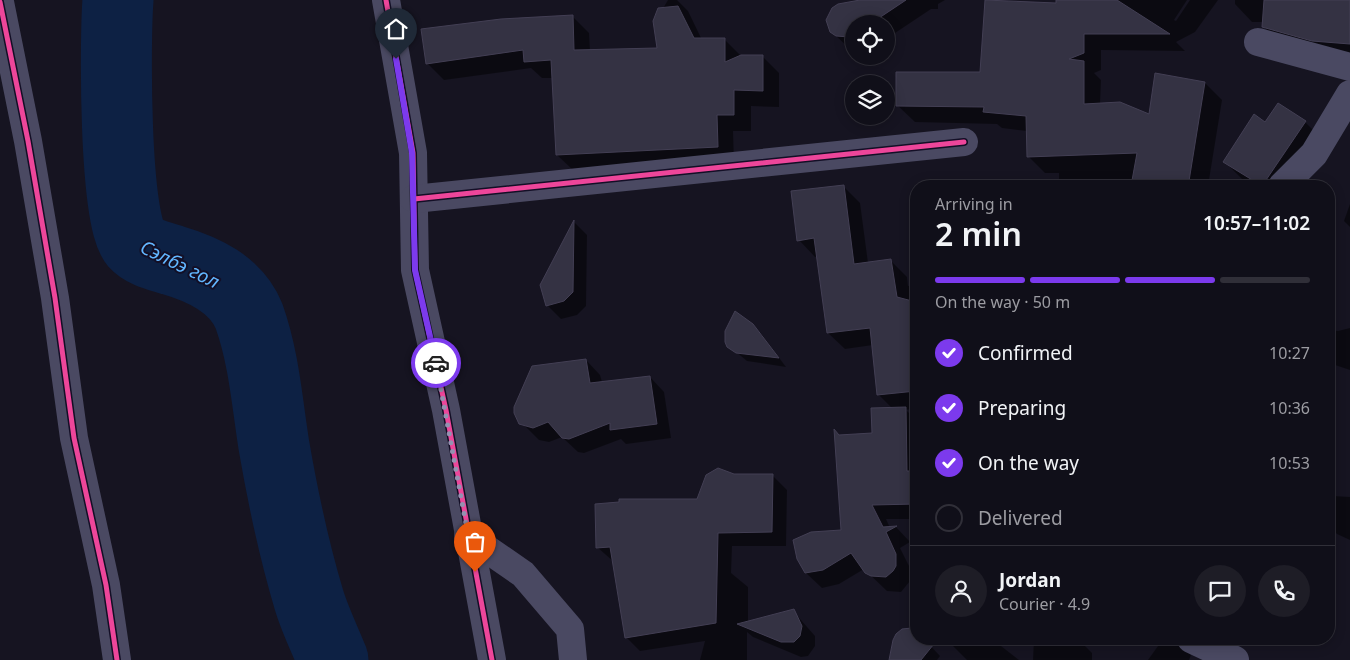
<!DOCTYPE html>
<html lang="en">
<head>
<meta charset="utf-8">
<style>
	:root { --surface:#100f19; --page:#1e1d26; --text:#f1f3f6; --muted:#9c9ca2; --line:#302f38; --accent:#7c3aed }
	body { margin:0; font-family:"Noto Sans",sans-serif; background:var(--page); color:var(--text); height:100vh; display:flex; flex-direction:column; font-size:19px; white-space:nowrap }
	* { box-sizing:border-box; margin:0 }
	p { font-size:16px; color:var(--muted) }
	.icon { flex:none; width:28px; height:28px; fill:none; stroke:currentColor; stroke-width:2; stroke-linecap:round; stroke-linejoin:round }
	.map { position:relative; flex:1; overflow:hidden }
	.sheet { position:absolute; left:910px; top:180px; width:425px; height:465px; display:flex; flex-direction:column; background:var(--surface); border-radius:20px; box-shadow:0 2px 12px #0003,0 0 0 1px var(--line) }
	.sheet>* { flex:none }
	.controls { position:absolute; left:845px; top:15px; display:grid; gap:10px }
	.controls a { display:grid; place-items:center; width:50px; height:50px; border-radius:50%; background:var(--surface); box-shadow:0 2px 12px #0003,0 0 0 1px var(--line); font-size:25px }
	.pin { position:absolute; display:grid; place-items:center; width:42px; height:42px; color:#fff; margin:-51px -21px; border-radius:50% 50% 50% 0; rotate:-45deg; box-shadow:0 0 5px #0007 }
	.pin .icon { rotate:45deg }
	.courier { position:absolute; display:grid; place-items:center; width:50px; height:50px; margin:-25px; border:4px solid #7c3aed; border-radius:50%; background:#fff; color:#222; box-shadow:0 1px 6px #0007 }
	.summary em { font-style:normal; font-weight:600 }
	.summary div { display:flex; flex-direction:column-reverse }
	.summary { display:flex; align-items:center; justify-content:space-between; height:85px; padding:0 25px }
	h1 { font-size:32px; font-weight:600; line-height:38px }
	.bar { display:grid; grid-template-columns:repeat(4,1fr); gap:8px 5px; align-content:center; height:60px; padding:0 25px }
	.bar i { height:6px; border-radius:4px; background:var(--line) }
	.bar .current { background:var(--accent) }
	.bar p { grid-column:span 4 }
	.line { display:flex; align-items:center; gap:12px; padding:0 25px; border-top:1px solid var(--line) }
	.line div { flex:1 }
	.round { display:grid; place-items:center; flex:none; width:52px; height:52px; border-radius:26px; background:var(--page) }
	ol { padding:0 25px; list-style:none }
	li { display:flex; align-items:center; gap:15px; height:55px }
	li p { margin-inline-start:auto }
	li .icon { padding:5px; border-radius:50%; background:var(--accent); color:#fff; stroke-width:4 }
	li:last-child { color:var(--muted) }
	li i { width:28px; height:28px; border:2px solid var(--line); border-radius:50% }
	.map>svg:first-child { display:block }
</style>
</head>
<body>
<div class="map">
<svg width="1350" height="660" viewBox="0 0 1350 660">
	<rect width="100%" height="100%" fill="#161421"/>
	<g fill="#0007">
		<polygon points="668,0 677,0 688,11 702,40 725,40 741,56 762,56 779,73 779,107 751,106 751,131 733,131 734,163 574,171 557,155 553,78 542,78 531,68 444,80 427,63 572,16 589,33 590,51 658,50 655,22"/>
		<polygon points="867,0 945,0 938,4 938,9 931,9 886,39 886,24 854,24 853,52 832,32"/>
		<polygon points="986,0 1058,4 1058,0 1187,0 1174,20 1176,21 1190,0 1218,0 1195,32 1176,42 1185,51 1101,50 1101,70 1094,73 1101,80 1100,104 1150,115 1205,83 1222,100 1208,186 1059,186 1059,173 1045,173 1028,156 1027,131 1002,128 997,124 915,122 897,105 981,73"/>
		<polygon points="1235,0 1350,0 1350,59 1280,44 1263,26 1263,22 1252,22 1235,4"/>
		<polygon points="1305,122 1322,139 1291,186 1253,186 1242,179 1225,162 1265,124"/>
		<polygon points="843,186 860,203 868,263 890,260 907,277 908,286 916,285 916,408 906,410 916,420 916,519 886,519 890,528 896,527 910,542 900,548 911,570 910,581 901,592 887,591 864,569 839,584 822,588 806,573 842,531 840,436 873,434 893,409 878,394 873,345 845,349 828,333 818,256 815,257 799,240"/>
		<polygon points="1350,204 1350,227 1344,221"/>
		<polygon points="574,222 587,235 586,306 577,315 561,319 547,305 541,285"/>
		<polygon points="753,325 762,335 786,367 747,361 735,351"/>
		<polygon points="1350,328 1350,370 1329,363 1329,330 1338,331"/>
		<polygon points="586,360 600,375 602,382 650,377 664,392 671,438 626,444 621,439 584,453 578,452 562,437 549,442 539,440 517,418"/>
		<polygon points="734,475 773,476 787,490 786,546 732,546 731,573 748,587 748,622 793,611 815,636 815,646 808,656 801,657 753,637 747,632 747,660 700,660 705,641 640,651 626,637 614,562 597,547 698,500"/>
		<polygon points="1333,496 1350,497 1350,540 1337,534 1329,526 1329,498"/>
		<polygon points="903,630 916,631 916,639 924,639 940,656 937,660 901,660"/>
		<polygon points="962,639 992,639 1019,660 967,660 953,646"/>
		<polygon points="1034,639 1078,639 1092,653 1092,660 1033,660"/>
		<polygon points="1163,639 1175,639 1191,655 1189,660 1148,660"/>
	</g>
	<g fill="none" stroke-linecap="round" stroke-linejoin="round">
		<path stroke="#0d2144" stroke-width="71" d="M118,0c-3,38 -4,219 17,243 9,10 25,13 37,17 31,9 64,24 77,56 15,42 18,86 25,130 9,52 20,104 35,154 6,20 16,40 24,60"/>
	</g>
	<g fill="#343243" stroke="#433f54">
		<polygon points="860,0 906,0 870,24 854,24 854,34 849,37 836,36 830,32 826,20 832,8 838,4"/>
		<polygon points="985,0 1056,3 1056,0 1117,0 1170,34 1084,34 1084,53 1069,59 1084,61 1084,104 1120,102 1149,114 1155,73 1205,82 1189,181 1185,180 1184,186 1131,186 1137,153 1027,157 1026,116 983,112 984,107 896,106 896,72 980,72"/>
		<polygon points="1264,0 1350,0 1350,44 1312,41 1262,27"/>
		<polygon points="678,6 694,38 725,38 725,62 741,55 763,55 763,91 734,90 734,115 717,115 718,147 556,155 551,60 524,62 523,50 426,64 421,29 501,19 573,15 574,50 657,48 653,21 658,8"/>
		<polygon points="1278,103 1306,121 1262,186 1223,162 1254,114 1265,122"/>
		<polygon points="844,185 854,264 891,259 897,297 916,302 916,391 877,395 870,328 827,333 814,238 797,241 791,191"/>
		<polygon points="574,220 573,292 564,301 546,306 540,285"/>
		<polygon points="735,311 753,324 779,358 736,353 727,347 725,342 725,331"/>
		<polygon points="586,359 590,383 650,376 657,424 610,430 610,423 569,439 562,438 548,422 533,428 519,424 514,413 514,407 532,366"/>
		<polygon points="906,407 907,471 916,471 916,504 872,505 883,527 897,526 886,532 896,554 896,566 893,571 886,577 871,576 865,573 851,553 823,570 805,573 797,559 793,540 811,532 841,530 834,429 839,435 872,433 871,408"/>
		<polygon points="718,468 734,474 773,474 772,532 718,533 716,623 625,638 610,547 596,548 595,504 619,502 619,499 697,499 706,475"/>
		<polygon points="794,609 802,626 800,636 794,642 781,642 737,624"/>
		<polygon points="912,628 916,630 916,639 938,639 921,660 889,660 893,640 896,634 902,629"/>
	</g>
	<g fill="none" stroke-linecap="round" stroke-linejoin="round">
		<g stroke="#4a4962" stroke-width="28">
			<polyline points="386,0 413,153 415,270 446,410 492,660"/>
			<polyline points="0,2 28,141 55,298 74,438 106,585 117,660"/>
			<polyline points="1258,42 1350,67"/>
			<polyline points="1282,186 1314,154 1350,94"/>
			<polyline points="414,199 964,142"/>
			<polyline points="468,536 523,574 570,629 573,660"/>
			<polyline points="1191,639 1235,660"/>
		</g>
		<g stroke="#130f26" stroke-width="8">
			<g id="cycleway">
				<polyline points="386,0 413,153 415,270 446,410 492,660"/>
				<polyline points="0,2 28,141 55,298 74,438 106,585 117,660"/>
				<polyline points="414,199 964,142"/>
			</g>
		</g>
		<use href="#cycleway" stroke="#ed469a" stroke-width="5"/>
	</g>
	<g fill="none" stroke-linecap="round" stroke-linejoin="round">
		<polyline stroke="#9591b1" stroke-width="5" stroke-dasharray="0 9" points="436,363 475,572"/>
		<polyline stroke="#7c3aed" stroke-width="6" points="396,59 412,153 415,270 436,363"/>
	</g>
	<g text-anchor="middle" stroke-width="4" stroke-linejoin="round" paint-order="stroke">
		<g font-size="19" font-style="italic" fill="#62b6ff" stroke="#130f26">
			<text transform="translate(180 264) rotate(26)" y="7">Сэлбэ гол</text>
		</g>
	</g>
</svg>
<div class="controls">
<a><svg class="icon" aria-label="locate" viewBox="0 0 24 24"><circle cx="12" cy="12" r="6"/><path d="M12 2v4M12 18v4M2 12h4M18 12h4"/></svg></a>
<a><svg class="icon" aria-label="layers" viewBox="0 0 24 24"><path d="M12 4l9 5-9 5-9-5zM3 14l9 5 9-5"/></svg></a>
</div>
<div class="pin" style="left:475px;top:572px;background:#ea580c"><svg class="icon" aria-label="bag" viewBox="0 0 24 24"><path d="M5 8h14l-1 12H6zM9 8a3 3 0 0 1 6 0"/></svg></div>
<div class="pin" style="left:396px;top:59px;background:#1f2937"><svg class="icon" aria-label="home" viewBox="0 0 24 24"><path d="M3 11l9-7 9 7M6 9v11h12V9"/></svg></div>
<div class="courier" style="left:436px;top:363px"><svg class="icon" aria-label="car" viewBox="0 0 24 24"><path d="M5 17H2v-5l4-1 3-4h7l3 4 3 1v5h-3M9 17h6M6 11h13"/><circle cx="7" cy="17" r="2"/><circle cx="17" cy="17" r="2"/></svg></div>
<section class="sheet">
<div class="summary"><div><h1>2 min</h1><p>Arriving in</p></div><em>10:57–11:02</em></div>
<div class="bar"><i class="current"></i><i class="current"></i><i class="current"></i><i></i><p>On the way · 50 m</p></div>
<ol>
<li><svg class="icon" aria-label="check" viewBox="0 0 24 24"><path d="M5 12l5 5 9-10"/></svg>Confirmed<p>10:27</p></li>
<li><svg class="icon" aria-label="check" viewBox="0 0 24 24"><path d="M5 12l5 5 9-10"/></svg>Preparing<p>10:36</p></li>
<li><svg class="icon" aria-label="check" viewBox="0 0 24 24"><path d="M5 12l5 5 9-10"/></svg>On the way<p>10:53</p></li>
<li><i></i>Delivered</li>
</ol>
<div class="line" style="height:90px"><a class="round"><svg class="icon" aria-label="person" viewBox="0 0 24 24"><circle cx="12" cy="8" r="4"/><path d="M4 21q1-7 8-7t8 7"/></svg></a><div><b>Jordan</b><p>Courier · 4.9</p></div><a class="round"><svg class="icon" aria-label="chat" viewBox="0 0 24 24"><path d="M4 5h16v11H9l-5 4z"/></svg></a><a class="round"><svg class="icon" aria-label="phone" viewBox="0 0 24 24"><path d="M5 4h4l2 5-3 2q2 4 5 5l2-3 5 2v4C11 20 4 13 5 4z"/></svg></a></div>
</section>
</div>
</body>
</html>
